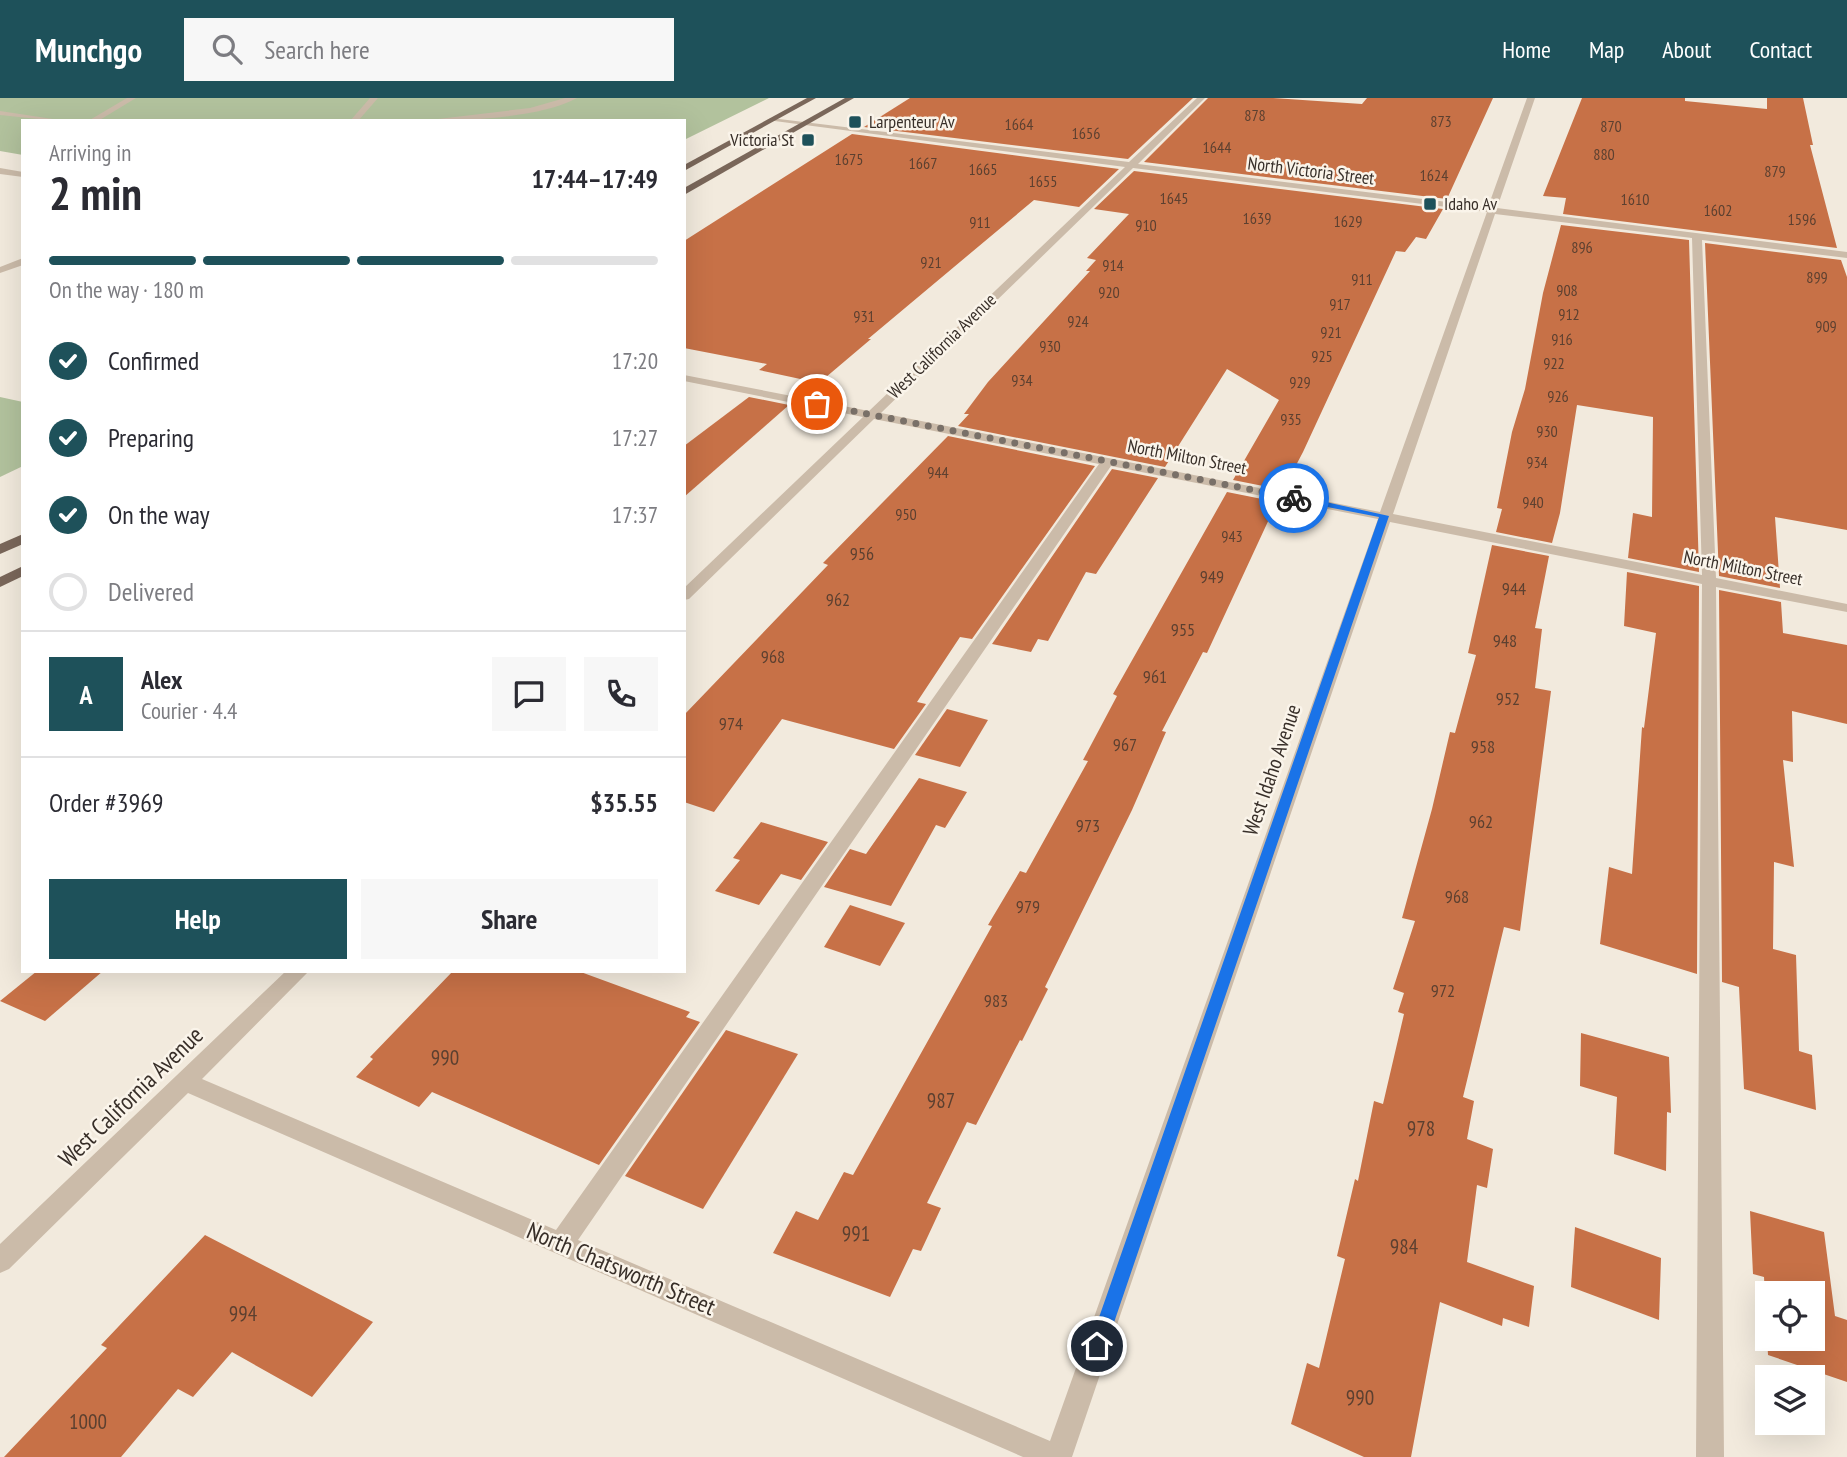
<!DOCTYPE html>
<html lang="en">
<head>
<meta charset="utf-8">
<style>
	:root { --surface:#fff; --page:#f7f7f7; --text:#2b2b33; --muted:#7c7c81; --line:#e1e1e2; --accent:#1e515a }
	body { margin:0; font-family:"PT Sans Narrow",sans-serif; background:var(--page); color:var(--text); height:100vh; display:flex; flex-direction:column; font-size:26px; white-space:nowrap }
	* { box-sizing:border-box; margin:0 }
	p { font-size:23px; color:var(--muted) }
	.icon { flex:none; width:38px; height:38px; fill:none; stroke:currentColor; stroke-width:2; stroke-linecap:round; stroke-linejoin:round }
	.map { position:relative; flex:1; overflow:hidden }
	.details { position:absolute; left:21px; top:21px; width:665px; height:854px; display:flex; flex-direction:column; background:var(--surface); border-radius:0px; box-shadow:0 7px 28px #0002 }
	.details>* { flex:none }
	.controls { position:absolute; left:1755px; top:1183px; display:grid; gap:14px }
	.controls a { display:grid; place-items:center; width:70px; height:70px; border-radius:0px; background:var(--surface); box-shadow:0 7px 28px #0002; font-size:35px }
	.pin { position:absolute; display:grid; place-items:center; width:60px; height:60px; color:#fff; margin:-30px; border:4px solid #fff; border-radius:50%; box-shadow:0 2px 7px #0007 }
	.courier { position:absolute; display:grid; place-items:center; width:70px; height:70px; margin:-35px; border:5px solid #1a73e8; border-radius:50%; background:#fff; color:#222; box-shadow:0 2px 9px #0007 }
	.summary em { font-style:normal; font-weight:700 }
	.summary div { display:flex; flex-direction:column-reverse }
	.summary { display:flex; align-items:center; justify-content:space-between; height:119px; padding:0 28px }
	h1 { font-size:46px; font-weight:700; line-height:52px }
	.bar { display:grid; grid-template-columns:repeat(4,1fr); gap:10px 7px; align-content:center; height:84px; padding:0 28px }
	.bar i { height:9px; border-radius:5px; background:var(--line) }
	.bar .selected { background:var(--accent) }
	.bar p { grid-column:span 4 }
	.line { display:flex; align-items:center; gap:18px; padding:0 28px; border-top:2px solid var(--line) }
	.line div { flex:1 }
	.round { display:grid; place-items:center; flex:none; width:74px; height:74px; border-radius:0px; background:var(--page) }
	ol { padding:0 28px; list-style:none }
	li { display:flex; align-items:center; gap:21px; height:77px }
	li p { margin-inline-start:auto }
	li .icon { padding:7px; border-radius:50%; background:var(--accent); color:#fff; stroke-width:4 }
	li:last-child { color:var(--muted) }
	li i { width:38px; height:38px; border:4px solid var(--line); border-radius:50% }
	.primary-button { display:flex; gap:14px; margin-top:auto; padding:14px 28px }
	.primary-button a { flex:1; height:80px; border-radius:0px; background:var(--accent); color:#fff; font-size:28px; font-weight:700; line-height:80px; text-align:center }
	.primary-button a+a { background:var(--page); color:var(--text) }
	header { display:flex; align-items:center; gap:42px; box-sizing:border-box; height:98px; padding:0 35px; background:var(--accent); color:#fff }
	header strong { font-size:33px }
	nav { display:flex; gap:38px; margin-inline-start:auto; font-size:24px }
	.search { width:490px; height:63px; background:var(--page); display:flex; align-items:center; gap:18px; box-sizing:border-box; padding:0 24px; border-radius:0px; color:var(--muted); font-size:26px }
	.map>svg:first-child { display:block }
</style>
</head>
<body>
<header>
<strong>Munchgo</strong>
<div class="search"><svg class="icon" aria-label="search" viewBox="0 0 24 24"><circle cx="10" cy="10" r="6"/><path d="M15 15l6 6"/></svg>Search here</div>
<nav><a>Home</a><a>Map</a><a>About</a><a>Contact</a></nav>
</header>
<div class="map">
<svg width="1847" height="1359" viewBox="0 0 1847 1359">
	<rect width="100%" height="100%" fill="#f2eadd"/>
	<g fill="#b2c29d">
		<polygon points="0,0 769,0 684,42 684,23 23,23 23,57 0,53"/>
		<polygon points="0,299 23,304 23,368 0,379"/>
	</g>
	<g fill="#c77147" fill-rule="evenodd">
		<polygon points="910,0 1193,0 1128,61 864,29"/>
		<polygon points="1208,0 1273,0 1362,6 1367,0 1493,0 1447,101 1144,64"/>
		<polygon points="1582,0 1685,0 1685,3 1767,11 1767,0 1803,0 1813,47 1810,47 1837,150 1563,116 1566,100 1543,98"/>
		<polygon points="852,36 1119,71 1079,109 1034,102 868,241 871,241 819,285 759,272 767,266 684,250 684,143"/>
		<polygon points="1134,73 1443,111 1426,141 1416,139 1405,154 1396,153 1303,354 1283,392 1233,382 1279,302 1227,271 1165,369 958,328 969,316 964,316 988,284 1090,173 1086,173 1096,162 1087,160 1129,116 1094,111"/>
		<polygon points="1561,127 1689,142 1699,474 1628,460 1633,415 1652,419 1653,319 1577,307 1560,415 1552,445 1496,434 1502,411 1497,410 1512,334 1525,291 1543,195"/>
		<polygon points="1705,145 1841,162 1847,179 1847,432 1775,419 1780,490 1719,478"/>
		<polygon points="749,299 789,307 684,399 684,348"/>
		<polygon points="948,338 1095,368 972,541 960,539 917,604 926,606 894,651 782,621 714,714 684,704 684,617 828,467 823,465"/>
		<polygon points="1112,371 1158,380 1096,476 1086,474 1048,543 1038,541 1031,554 992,546"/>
		<polygon points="1227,394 1277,404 1207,555 1203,554 1162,633 1166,634 1132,712 1045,889 1048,891 1022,943 1020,942 976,1027 967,1024 927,1105 941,1110 921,1153 913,1151 890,1199 773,1155 796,1113 818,1122 844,1074 853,1077 992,828 988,827 1020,773 1026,775 1088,663 1083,662 1117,598 1113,596"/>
		<polygon points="1492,447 1549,458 1535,530 1542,531 1535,590 1551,593 1520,833 1504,829 1463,999 1474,1003 1467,1041 1493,1051 1487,1090 1477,1087 1467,1164 1534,1188 1529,1229 1503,1220 1502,1228 1440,1204 1411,1359 1364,1359 1291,1326 1307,1265 1319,1270 1345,1161 1337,1158 1355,1081 1358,1083 1374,1003 1383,1006 1404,916 1398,914 1404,895 1393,891 1415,823 1402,820 1432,711 1450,634 1455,635 1476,557 1468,555"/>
		<polygon points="1627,474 1699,488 1697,876 1600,846 1609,769 1632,776 1642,629 1644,630 1656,535 1624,528"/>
		<polygon points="1719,492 1781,504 1783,535 1847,547 1847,626 1792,613 1793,664 1783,662 1794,769 1774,764 1773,851 1796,857 1799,953 1812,957 1816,1012 1744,991 1739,889 1722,884"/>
		<polygon points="947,611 988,622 960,669 915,657"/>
		<polygon points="919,680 967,694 945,730 936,727 891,808 824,789 850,751 866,756"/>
		<polygon points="761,724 828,744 801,782 781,776 759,807 715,793 740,762 733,760"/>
		<polygon points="850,807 905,825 880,868 824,849"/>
		<polygon points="37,873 103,873 45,923 0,903"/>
		<polygon points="453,873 578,873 690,914 686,919 700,924 599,1067 432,994 419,1009 356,979 373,961 370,959"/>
		<polygon points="726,932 798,956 703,1111 625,1078"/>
		<polygon points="1581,935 1669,959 1671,1015 1667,1014 1666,1073 1614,1056 1617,999 1580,988"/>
		<path d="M1750,1113l74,21 11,84 12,4v62l-79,-27 -4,-78 -11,-3zM1768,1195h45v46h-45z"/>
		<polygon points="1575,1129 1661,1160 1659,1222 1571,1189"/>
		<polygon points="205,1137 373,1224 312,1299 232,1254 193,1299 178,1291 121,1359 4,1359 107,1250 101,1247"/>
	</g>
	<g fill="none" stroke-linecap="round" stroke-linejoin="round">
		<g fill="#cbbba9" fill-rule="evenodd">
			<polygon points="127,0 136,0 98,23 88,23"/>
			<polygon points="370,0 378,0 358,23 350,23"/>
			<path d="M565,0h12c-36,20 -114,23 -156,23l109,-13z"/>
			<path d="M1197,0h8l-67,66 350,43 39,-109h8l-38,110 350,44v6l-145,-18 14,338 131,26v8l-131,-25 8,870h-28l6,-873 -312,-62 -318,935h-49l-835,-364 -179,176 -9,4v-29l286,-273h23l-107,108 354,151 543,-766 -225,-45 -185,180 -5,1v-12l179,-171 -179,-36v-6l185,36 256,-244 -358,-47 4,-2 358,44zM1133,70l354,44 -107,300 -499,-99zM1495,116l197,24 10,337 -309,-61zM1111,368l267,53 -328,922 -472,-201z"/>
			<polygon points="0,13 53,21 57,23 0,17"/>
			<polygon points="0,70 23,74 23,79 0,76"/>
			<polygon points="23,160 23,167 0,175 0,169"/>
		</g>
		<g fill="#7a675a" fill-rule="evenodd">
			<polygon points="807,0 816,0 684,73 684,67"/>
			<polygon points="845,0 854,0 684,97 684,90"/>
			<polygon points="23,436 23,446 0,456 0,446"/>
			<polygon points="23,468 23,478 0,489 0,479"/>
		</g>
	</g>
	<polygon fill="#1a73e8" points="1294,397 1389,418 1106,1248 1103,1254 1097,1257 1091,1254 1089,1248 1379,419 1291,402"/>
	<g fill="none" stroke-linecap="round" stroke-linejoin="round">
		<polyline stroke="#797068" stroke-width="7" stroke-dasharray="0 12.6" points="817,306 1294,400"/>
	</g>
	<g fill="#1e515a" stroke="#faf4ea" stroke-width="2.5">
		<rect x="848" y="17" width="14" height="14" rx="3.5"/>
		<rect x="801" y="35" width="14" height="14" rx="3.5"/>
		<rect x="1423" y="99" width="14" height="14" rx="3.5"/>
	</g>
	<g text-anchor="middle" stroke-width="5" stroke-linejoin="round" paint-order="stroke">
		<g font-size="16" fill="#5c4030">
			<text x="1255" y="23">878</text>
			<text x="1441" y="29">873</text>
			<text x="1019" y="32">1664</text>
			<text x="1611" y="34">870</text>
			<text x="1086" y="41">1656</text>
			<text x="1217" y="55">1644</text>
			<text x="1604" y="62">880</text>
			<text x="849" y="67">1675</text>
			<text x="923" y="71">1667</text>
			<text x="983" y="77">1665</text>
			<text x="1775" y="79">879</text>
			<text x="1434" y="83">1624</text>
			<text x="1043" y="89">1655</text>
			<text x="1174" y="106">1645</text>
			<text x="1635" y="107">1610</text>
			<text x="1718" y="118">1602</text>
			<text x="1257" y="126">1639</text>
			<text x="1802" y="127">1596</text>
			<text x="1348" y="129">1629</text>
			<text x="980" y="130">911</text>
			<text x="1146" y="133">910</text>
			<text x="1582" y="155">896</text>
			<text x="931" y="170">921</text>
			<text x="1113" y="173">914</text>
			<text x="1817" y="185">899</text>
			<text x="1362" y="187">911</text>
			<text x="1567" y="198">908</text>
			<text x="1109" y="200">920</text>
			<text x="1340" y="212">917</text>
			<text x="1569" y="222">912</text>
			<text x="864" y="224">931</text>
			<text x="1078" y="229">924</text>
			<text x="1826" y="234">909</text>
			<text x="1331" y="240">921</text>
			<text x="1562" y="247">916</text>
			<text x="1050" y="254">930</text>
			<text x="1322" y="264">925</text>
			<text x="1554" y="271">922</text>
			<text x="1022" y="288">934</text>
			<text x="1300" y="290">929</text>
			<text x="1558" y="304">926</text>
			<text x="1291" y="327">935</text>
			<text x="1547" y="339">930</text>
			<text x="1537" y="370">934</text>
			<text x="938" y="380">944</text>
			<text x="1533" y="410">940</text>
			<text x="906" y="422">950</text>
			<text x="1232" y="444">943</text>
		</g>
		<g font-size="18" fill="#382f29" stroke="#faf4ea" text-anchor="start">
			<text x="869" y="30">Larpenteur Av</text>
			<text x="794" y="48" text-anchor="end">Victoria St</text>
			<text x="1444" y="112">Idaho Av</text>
		</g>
		<g font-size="18" fill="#382f29" stroke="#faf4ea">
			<text transform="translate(1311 73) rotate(7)" y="6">North Victoria Street</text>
			<text transform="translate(942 248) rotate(-44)" y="6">West California Avenue</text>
			<text transform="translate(1187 359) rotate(11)" y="6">North Milton Street</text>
			<text transform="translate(1743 470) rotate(11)" y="6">North Milton Street</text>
		</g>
		<g font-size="18" fill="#5c4030">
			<text x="862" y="462">956</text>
			<text x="1212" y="485">949</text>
			<text x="1514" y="497">944</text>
			<text x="838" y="508">962</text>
			<text x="1183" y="538">955</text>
			<text x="1505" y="549">948</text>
			<text x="773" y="565">968</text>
			<text x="1155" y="585">961</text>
			<text x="1508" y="607">952</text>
			<text x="731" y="632">974</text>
			<text x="1125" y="653">967</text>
			<text x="1483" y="655">958</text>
			<text x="1481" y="730">962</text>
			<text x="1088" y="734">973</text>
			<text x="1457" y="805">968</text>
			<text x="1028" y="815">979</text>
			<text x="1443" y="899">972</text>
			<text x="996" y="909">983</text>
		</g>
		<g font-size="21" fill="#382f29" stroke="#faf4ea">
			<text transform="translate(1272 672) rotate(-71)" y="7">West Idaho Avenue</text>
		</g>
		<g font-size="21" fill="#5c4030">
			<text x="445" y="967">990</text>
			<text x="941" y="1010">987</text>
			<text x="1421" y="1038">978</text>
			<text x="856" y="1143">991</text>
			<text x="1404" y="1156">984</text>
			<text x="243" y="1223">994</text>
			<text x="1360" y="1307">990</text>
			<text x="88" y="1331">1000</text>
		</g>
		<g font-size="24" fill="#382f29" stroke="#faf4ea">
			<text transform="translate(131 999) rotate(-44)" y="8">West California Avenue</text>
			<text transform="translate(621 1171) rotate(23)" y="8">North Chatsworth Street</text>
		</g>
	</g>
</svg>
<div class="controls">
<a><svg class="icon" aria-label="locate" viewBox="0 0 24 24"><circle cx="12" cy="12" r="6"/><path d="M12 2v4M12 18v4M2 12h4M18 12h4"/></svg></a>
<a><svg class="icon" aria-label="layers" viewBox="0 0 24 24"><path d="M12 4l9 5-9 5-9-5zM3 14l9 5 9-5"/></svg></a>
</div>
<div class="pin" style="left:817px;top:306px;background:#ea580c"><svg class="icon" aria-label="bag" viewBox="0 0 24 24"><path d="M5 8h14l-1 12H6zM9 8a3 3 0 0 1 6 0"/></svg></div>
<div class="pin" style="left:1097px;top:1248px;background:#1f2937"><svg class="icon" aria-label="home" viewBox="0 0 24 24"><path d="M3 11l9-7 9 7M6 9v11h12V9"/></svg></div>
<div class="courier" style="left:1294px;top:400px"><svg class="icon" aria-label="bike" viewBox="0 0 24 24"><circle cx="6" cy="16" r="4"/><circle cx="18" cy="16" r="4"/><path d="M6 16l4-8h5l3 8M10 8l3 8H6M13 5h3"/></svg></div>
<section class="details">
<div class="summary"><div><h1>2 min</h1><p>Arriving in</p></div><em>17:44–17:49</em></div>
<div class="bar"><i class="selected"></i><i class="selected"></i><i class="selected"></i><i></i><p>On the way · 180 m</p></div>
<ol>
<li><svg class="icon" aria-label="check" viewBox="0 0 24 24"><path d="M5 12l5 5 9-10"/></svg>Confirmed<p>17:20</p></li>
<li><svg class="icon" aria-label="check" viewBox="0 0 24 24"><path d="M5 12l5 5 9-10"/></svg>Preparing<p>17:27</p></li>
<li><svg class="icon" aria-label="check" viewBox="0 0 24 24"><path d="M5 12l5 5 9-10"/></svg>On the way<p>17:37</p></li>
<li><i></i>Delivered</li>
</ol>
<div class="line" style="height:126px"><b class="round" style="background:var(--accent);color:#fff">A</b><div><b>Alex</b><p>Courier · 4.4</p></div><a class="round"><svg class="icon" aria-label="chat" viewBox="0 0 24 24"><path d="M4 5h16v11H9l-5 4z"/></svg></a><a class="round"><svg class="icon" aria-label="phone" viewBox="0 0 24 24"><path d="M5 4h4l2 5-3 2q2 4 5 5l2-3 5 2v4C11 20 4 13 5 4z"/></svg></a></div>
<div class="line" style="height:91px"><div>Order #3969</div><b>$35.55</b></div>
<div class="primary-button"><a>Help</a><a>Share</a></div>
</section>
</div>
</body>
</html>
